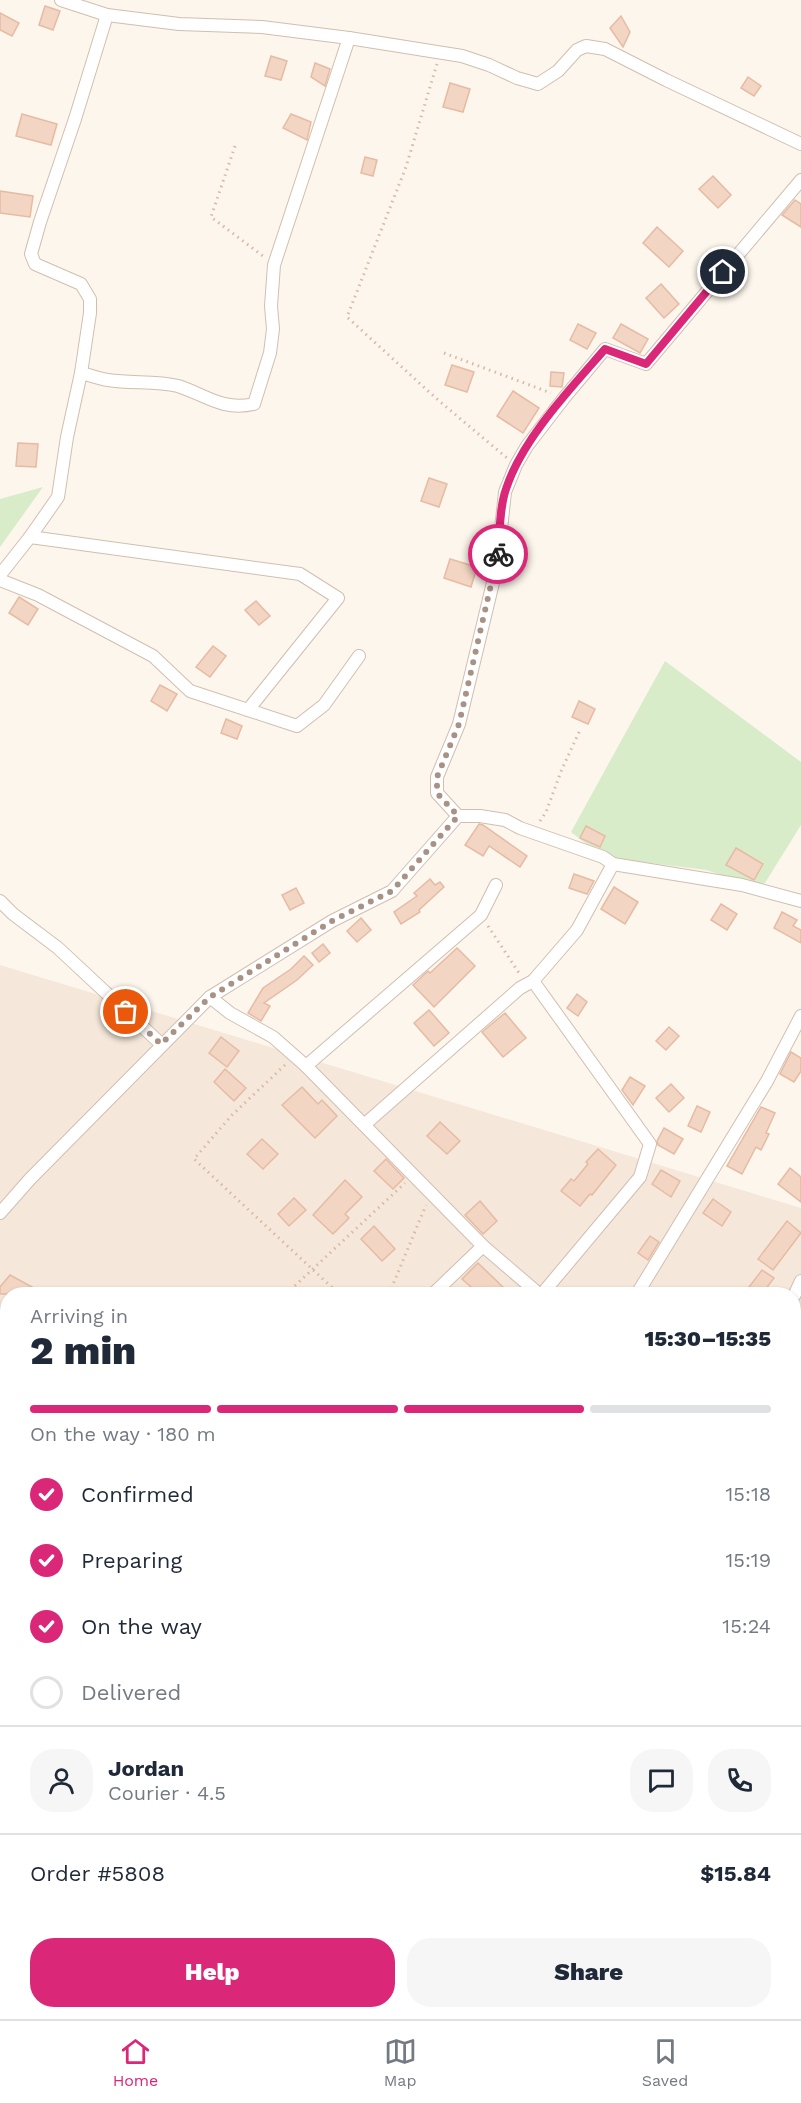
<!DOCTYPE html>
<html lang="en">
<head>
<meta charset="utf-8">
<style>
	:root { --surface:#fff; --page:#f6f6f7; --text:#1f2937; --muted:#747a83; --line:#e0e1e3; --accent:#db2777 }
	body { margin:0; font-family:"Work Sans",sans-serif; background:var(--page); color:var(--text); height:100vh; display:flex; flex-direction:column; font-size:22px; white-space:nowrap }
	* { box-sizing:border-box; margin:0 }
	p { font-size:20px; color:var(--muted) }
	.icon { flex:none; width:33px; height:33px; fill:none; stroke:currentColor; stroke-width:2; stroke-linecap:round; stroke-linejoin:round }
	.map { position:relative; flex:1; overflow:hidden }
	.sheet { position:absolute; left:0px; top:1287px; width:801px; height:732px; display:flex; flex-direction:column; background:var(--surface); border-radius:24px 24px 0 0; box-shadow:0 2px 4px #0004 }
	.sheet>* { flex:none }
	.pin { position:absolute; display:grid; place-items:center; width:51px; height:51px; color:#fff; margin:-26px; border:3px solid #fff; border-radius:50%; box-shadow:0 2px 6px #0007 }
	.courier { position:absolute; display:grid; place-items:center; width:60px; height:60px; margin:-30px; border:4px solid #db2777; border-radius:50%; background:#fff; color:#222; box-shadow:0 2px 8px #0007 }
	.headline em { font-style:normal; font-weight:800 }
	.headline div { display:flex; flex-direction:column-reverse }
	.headline { display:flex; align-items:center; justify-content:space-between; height:102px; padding:0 30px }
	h1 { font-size:39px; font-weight:800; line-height:45px }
	.bar { display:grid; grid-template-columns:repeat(4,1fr); gap:9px 6px; align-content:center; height:72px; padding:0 30px }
	.bar i { height:8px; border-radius:4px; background:var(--line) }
	.bar .on { background:var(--accent) }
	.bar p { grid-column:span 4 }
	.line { display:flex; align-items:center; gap:15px; padding:0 30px; border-top:2px solid var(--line) }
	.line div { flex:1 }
	.round { display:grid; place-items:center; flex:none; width:63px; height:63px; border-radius:24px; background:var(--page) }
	ol { padding:0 30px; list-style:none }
	li { display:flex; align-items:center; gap:18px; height:66px }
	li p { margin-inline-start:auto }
	li .icon { padding:6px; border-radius:50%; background:var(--accent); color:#fff; stroke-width:4 }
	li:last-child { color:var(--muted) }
	li i { width:33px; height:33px; border:3px solid var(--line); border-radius:50% }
	.button { display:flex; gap:12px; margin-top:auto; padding:12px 30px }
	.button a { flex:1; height:69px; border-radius:24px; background:var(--accent); color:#fff; font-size:24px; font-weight:800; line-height:69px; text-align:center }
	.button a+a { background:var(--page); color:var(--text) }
	.tab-bar { display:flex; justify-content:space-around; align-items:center; height:84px; border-top:2px solid var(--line); background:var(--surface); font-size:16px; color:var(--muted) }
	.tab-bar a { display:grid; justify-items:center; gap:3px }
	.tab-bar .on { color:var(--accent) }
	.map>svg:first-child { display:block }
</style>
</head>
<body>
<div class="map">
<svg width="801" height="2019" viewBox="0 0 801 2019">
	<rect width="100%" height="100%" fill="#fdf6ec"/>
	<g fill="#f5e8da">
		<polygon points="0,965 801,1208 801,2019 795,2019 786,2012 794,2012 794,1294 8,1294 7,1342 0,1336"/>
		<polygon points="446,2012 539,2012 534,2019 441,2019"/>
	</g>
	<g fill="#d8ecc9">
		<polygon points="43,487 0,547 0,499"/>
		<polygon points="665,661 801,762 801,825 765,883 753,885 706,870 603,857 571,832"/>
		<polygon points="539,2012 583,2012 588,2015 584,2019 534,2019"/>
	</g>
	<g fill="#f3d5c3" stroke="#e6bba3" stroke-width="1.5">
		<polygon points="45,6 60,11 53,30 39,25"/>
		<polygon points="0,13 19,23 12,36 0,30"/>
		<polygon points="621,16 630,32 623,47 610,28"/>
		<polygon points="271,56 287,61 281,80 265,76"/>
		<polygon points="315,63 330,69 325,86 311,77"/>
		<polygon points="748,77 761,86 754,96 741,88"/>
		<polygon points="450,83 470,89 463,112 443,107"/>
		<polygon points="22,114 57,124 51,145 16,136"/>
		<polygon points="291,114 311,122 307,140 283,128"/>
		<polygon points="365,157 377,160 373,176 361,173"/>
		<polygon points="713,176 731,195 718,208 699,189"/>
		<polygon points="0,191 33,196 30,217 0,213"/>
		<polygon points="795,200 801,204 801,227 782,215"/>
		<polygon points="657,227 683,251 669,267 643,243"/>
		<polygon points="661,284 679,304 664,318 646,298"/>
		<polygon points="578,324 596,333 587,349 570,340"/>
		<polygon points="621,324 648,339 640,353 613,338"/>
		<polygon points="452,365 474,372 467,392 445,385"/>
		<polygon points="551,372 564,373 562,387 550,386"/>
		<polygon points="513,391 539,408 523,433 497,416"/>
		<polygon points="18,443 38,444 36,467 16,466"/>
		<polygon points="429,478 447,484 439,507 421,501"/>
		<polygon points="450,559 477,567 471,587 444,578"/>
		<polygon points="19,597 38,609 28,625 9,613"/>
		<polygon points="256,601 270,616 259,625 245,610"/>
		<polygon points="213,646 226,656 210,677 196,667"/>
		<polygon points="160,685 177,694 167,711 151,701"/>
		<polygon points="579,701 595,709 588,724 572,717"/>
		<polygon points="226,719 242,726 237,739 221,733"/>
		<polygon points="479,824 483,825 527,856 520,867 489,846 483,856 465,845"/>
		<polygon points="586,826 605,836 600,847 580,838"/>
		<polygon points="736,848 763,864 754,880 726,865"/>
		<polygon points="574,874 594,881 587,894 569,888"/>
		<polygon points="430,879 435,885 440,882 444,887 419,910 420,912 401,924 394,912 417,896 414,893"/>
		<polygon points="614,887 638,902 625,924 601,909"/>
		<polygon points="296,888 304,903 290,910 282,895"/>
		<polygon points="721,904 737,914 727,930 711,920"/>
		<polygon points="782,912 797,920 793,926 801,930 801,943 774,928"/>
		<polygon points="361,918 371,930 357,942 347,931"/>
		<polygon points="323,944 330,953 319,962 312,953"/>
		<polygon points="457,948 475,966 434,1007 413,985 428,971 430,973"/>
		<polygon points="304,956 313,965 297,980 264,1003 270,1006 261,1021 248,1013 263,988 291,969"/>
		<polygon points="577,994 587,1002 578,1016 567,1008"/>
		<polygon points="429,1010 449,1033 434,1046 414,1023"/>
		<polygon points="505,1013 526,1038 503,1057 482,1032"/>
		<polygon points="669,1027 679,1036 666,1050 656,1041"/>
		<polygon points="221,1037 239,1051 227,1067 209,1053"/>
		<polygon points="791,1052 801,1058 801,1071 794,1082 780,1074"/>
		<polygon points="225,1069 246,1088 234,1101 214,1082"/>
		<polygon points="630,1077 645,1086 633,1105 622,1090"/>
		<polygon points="671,1084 684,1098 669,1112 656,1098"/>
		<polygon points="302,1087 318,1104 322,1100 337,1116 315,1138 282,1105"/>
		<polygon points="697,1106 710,1112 701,1132 688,1126"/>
		<polygon points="761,1107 775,1113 766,1133 769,1134 761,1150 756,1147 742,1174 727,1166"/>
		<polygon points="440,1122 460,1141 447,1154 427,1136"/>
		<polygon points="664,1128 683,1139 674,1154 658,1145 657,1141"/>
		<polygon points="262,1139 278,1154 263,1169 247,1154"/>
		<polygon points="598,1149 616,1165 592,1195 590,1194 580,1206 561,1191 571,1179 574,1181 588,1164 586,1162"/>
		<polygon points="386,1159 404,1178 393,1189 374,1171"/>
		<polygon points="790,1168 801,1177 801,1202 778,1184"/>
		<polygon points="661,1170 680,1181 671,1197 652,1184"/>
		<polygon points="345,1180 362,1197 345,1214 349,1218 333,1234 313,1215"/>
		<polygon points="294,1198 306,1210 289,1226 278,1214"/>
		<polygon points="713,1199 731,1212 722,1226 703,1213"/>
		<polygon points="480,1201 497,1221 483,1234 465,1215"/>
		<polygon points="787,1221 801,1233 773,1270 758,1259"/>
		<polygon points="374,1226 395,1249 382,1261 361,1239"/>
		<polygon points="650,1236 659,1242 648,1260 638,1253"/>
		<polygon points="478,1263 504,1288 498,1294 479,1294 462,1279"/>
		<polygon points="762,1270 774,1278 762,1294 759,1294 749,1287"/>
		<polygon points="10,1275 32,1287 26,1294 0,1294 0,1287"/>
	</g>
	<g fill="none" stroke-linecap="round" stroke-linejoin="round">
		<g stroke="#d1beb0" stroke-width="14">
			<g id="minor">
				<path d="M61,0l46,15 72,9 83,3 87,11 -75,227 -3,41 2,23 -3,24 -16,51c-32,7 -48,-9 -76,-18 -23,-6 -47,-2 -70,-6 -9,-1 -18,-5 -27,-7"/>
				<polyline points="349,38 462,56 489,65 517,78 538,84 558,71 577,50 586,46 605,49 666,80 801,144"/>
				<polyline points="30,537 300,574 338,598 248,710"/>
				<polyline points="0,575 30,537 58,497 67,437 81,373 90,313 90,299 81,284 35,264 31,254 40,222 75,119 107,15"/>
				<polyline points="0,580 38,595 153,656 190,691 297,726 324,705 359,656"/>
				<polyline points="458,816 437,793 437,777 459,724 497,566 505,492 516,465 527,446 564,398 605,349 646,364 801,180"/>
				<polyline points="0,901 13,914 58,948 161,1044"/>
				<polyline points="533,981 650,1144 640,1177 542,1294"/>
				<polyline points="306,1066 481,915 496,885"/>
				<polyline points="364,1125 520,988 533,981 577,930 613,864"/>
				<polyline points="0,1213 30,1179 210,997"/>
				<polyline points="433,1294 483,1246"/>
				<polyline points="539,1294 483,1246 306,1066 273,1037 230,1013 210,997 332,921 392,891 458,816 480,816 505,820 520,828 603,857 613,864 742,885 801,901"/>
				<polyline points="637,1294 767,1081 801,1016"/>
				<polyline points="794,1296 801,1281"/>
				<polyline points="794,1448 801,1453"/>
				<polyline points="794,1615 801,1608"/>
				<polyline points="794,1821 801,1830"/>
				<polyline points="794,1881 801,1875"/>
				<polyline points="431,2019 439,2012"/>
				<polyline points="604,2019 610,2012"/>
			</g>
		</g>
		<g stroke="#dad1cd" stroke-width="22">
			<g id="trunk">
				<polyline points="0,1351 8,1357"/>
				<polyline points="0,1397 8,1403"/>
				<polyline points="721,2012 730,2019"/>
				<polyline points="770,2012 779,2019"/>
			</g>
		</g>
		<g stroke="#d9b8a5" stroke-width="3" stroke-dasharray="1.5 4.5" stroke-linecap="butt">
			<polyline points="437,64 406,167 347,317 438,400 507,458"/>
			<polyline points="235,146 211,217 263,256"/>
			<polyline points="444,353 551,393"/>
			<polyline points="540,821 546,812 562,769 581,728"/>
			<polyline points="488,926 521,976"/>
			<polyline points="285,1065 232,1115 194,1159 339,1294"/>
			<polyline points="286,1294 405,1183"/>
			<polyline points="389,1294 426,1205"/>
			<polyline points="506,1294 514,1288"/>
		</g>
		<use href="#minor" stroke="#fff" stroke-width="12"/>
		<use href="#trunk" stroke="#f9c8a4" stroke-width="20"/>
	</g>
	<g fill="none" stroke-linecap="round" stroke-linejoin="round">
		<polyline stroke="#a89285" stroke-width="6" stroke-dasharray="0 10.8" points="126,1012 161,1044 210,997 332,921 392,891 458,816 437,793 437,777 459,724 498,554"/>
		<path stroke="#db2777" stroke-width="8" d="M498,554c2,-21 1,-45 8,-65 16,-50 65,-101 99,-140l41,15 77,-92"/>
	</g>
</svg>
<div class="pin" style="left:126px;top:1012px;background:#ea580c"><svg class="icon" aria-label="bag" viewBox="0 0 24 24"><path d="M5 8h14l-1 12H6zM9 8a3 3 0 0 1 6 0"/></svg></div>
<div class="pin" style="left:723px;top:272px;background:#1f2937"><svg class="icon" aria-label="home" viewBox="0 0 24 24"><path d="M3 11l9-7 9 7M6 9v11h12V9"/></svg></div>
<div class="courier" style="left:498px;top:554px"><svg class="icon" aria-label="bike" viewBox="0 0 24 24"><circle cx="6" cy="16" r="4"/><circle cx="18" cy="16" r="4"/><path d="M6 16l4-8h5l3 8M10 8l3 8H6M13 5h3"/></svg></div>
<section class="sheet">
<div class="headline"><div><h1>2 min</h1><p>Arriving in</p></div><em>15:30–15:35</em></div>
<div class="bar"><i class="on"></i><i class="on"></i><i class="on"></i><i></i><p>On the way · 180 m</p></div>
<ol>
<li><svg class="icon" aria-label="check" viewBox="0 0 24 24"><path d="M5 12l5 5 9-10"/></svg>Confirmed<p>15:18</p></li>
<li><svg class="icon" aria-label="check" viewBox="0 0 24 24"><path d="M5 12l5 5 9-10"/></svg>Preparing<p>15:19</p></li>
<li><svg class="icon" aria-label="check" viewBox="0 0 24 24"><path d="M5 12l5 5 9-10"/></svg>On the way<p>15:24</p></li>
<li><i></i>Delivered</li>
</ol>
<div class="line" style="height:108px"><a class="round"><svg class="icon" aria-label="person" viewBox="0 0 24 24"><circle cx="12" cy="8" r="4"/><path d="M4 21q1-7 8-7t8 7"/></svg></a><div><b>Jordan</b><p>Courier · 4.5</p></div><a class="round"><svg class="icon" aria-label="chat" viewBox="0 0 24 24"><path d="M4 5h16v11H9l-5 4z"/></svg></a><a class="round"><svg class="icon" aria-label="phone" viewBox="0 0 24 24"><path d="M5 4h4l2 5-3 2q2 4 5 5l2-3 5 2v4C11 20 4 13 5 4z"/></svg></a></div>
<div class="line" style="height:78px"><div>Order #5808</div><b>$15.84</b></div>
<div class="button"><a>Help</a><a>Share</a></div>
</section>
</div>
<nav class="tab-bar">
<a class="on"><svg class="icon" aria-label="home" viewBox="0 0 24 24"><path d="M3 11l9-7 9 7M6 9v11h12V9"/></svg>Home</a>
<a><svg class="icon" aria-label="map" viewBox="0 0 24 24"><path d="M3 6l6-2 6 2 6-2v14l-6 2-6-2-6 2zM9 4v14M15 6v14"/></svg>Map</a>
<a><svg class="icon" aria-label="saved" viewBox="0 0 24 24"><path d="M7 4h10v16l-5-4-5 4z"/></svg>Saved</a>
</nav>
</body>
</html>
